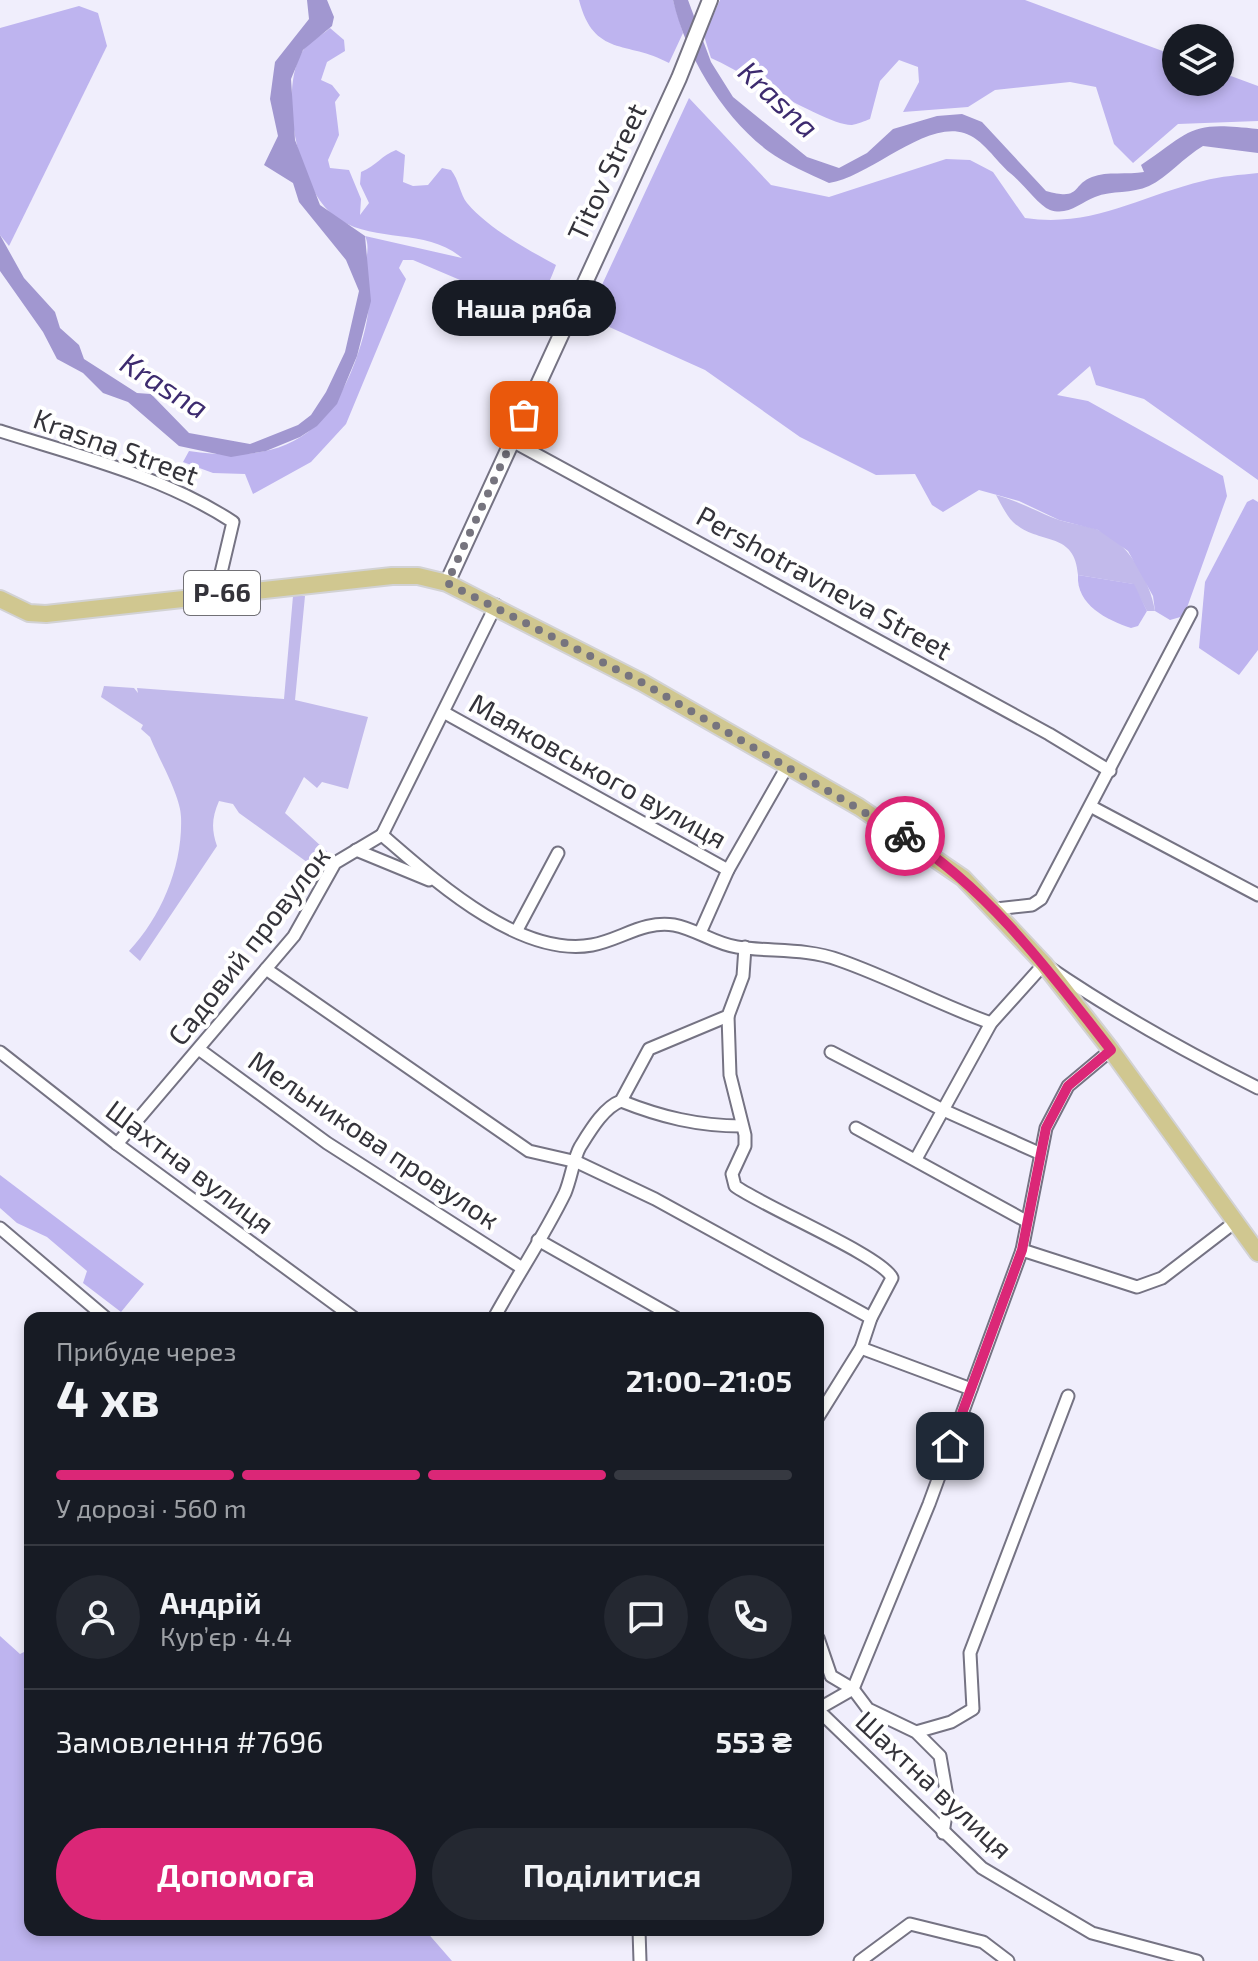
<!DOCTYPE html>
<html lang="uk">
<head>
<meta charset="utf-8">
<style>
	:root { --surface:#171b24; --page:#242831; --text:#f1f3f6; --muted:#9ea1a6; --line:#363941; --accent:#db2777 }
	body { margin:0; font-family:"Exo 2",sans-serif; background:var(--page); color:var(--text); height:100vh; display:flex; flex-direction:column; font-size:30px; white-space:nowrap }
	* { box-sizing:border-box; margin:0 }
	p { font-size:26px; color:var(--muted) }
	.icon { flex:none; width:44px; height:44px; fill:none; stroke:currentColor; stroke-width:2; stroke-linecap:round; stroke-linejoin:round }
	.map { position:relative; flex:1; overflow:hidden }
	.panel { position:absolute; left:24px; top:1312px; width:800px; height:624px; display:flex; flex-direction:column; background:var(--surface); border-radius:16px; box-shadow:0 4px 12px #0003 }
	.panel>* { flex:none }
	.fabs { position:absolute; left:1162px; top:24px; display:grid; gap:16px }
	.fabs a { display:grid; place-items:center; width:72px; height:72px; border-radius:50%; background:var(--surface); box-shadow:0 4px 12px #0003; font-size:40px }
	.pin { position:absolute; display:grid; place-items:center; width:68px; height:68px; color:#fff; margin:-34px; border-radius:16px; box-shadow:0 4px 12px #0006 }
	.courier { position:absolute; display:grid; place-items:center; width:80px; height:80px; margin:-40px; border:6px solid #db2777; border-radius:50%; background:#fff; color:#222; box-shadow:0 2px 10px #0007 }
	.bubble { position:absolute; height:56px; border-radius:28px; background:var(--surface); box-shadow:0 4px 12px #0003; font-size:26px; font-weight:700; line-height:56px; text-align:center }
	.overview em { font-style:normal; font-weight:700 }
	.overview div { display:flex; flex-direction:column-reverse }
	.overview { display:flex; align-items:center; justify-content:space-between; height:136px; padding:0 32px }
	h1 { font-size:52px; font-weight:700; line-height:60px }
	.bar { display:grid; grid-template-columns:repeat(4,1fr); gap:12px 8px; align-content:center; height:96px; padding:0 32px }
	.bar i { height:10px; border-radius:6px; background:var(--line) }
	.bar .active { background:var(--accent) }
	.bar p { grid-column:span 4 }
	.line { display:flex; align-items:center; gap:20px; padding:0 32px; border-top:2px solid var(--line) }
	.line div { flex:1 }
	.round { display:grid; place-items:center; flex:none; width:84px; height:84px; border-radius:42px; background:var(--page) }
	.cta { display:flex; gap:16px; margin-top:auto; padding:16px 32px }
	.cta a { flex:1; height:92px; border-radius:48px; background:var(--accent); color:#fff; font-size:32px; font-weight:700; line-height:92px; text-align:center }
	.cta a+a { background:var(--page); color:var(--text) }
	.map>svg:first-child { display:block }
</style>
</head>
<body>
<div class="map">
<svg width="1258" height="1961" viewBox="0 0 1258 1961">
	<rect width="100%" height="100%" fill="#f0eefc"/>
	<g fill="#c2baeb">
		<path d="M996,495c23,6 41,17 63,25 12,4 25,5 37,9 31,11 54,51 59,82h-8l-14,-27 -55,-9c-3,-45 -39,-29 -65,-53 -7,-7 -12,-18 -17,-27z"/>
		<path d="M293,596h12l-10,104 73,17 -20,72 -26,-7 -5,6 -13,-11 -19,36 49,45 -12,15 -83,-60 -6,-9 -14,-3c-7,16 -8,28 -2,45l-77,115 -11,-10c33,-35 54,-86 52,-134 0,-20 -23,-60 -31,-80l-9,-8 2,-4 -42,-28 3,-11 30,2 4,5 -1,-5 147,11z"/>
	</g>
	<g fill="#beb4ef">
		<path d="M579,0h94l10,33 -14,30c-42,-23 -75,-5 -90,-63z"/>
		<path d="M720,0h305l151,56v26h44v-10l38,14v35l-80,3 -45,39 -19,-19 -18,-57 -26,-5 -75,8 -27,17 -65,5 16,-30 -1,-15 -19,-7 -19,21 -10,38c-5,2 -13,5 -18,6 -25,1 -111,-54 -141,-67l-7,-22z"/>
		<polygon points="79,6 98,13 107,46 9,246 0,235 0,28"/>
		<path d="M330,28l14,12 1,11 -18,11 -6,18 11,5 8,10 -5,7 4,33 -11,25 2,8 19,2 12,29 -1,16 9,-12 -9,-19 1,-12c15,-6 21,-17 35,-22l9,5 -2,27 10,4 15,-1 14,-17 9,2c8,10 9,24 16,33 22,26 60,46 89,62 -10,27 -18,44 -47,24l-9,8 -87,-37h-10l-4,8 7,11 -60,145 -35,38 -58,32 -8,-20 -32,-1 -30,-11 6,-11c83,12 135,-6 166,-89 11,-30 18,-58 12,-90 -3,-13 4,-23 -2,-36l97,22c-35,-30 -85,-15 -122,-38 -42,-24 -62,-128 -38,-168 6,-10 19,-16 28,-24z"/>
		<path d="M689,98l82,87 58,12 117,-38 24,1 23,12 32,46c68,10 115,-22 178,-37 18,-5 37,-6 55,-8v307l-114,-81 -48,-14 -6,-19 -33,29 31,6 135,75 4,20 -43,120 -14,4 -15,-9 -2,-15 -25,-45 -30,-21 -39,-10 -40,-19 -40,-11 -36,22 -11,-7 -17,-31 -39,1 -76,-38 -95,-67 -118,-53z"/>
		<polygon points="1253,499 1258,502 1258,650 1239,675 1199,648 1205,582 1247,502"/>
		<path d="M1078,575l56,9 13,27 -9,15 -7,2c-24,-8 -55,-23 -53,-53z"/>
		<polygon points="0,1175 144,1284 121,1312 83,1283 87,1271 47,1237 17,1223 0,1208"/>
		<polygon points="0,1636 20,1654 30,1649 30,1930 425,1930 452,1961 0,1961"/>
	</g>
	<g fill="#a197d0">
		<polygon points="307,0 327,0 334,17 332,26 303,50 291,79 295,140 320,205 365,236 371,301 357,356 337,404 317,426 300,437 266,451 231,457 179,446 128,402 103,393 83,373 57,359 43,332 0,271 0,235 24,278 55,312 60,328 79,345 84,359 137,393 151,394 189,433 250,444 298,425 311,415 326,392 345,352 359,291 346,260 299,202 293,183 264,165 278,136 270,99 275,62 309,19"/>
		<path d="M673,0h15l23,62 22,35 74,60 32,11 28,-15 26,-24 44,-13 25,-2 20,8 64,69c36,10 25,-6 46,-14 15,-6 36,-2 52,-5l-3,-7c53,-36 48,-44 117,-36v24l-55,-7c-19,11 -35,31 -54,40 -17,8 -37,4 -54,11 -15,6 -27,19 -45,13 -12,-5 -28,-28 -40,-37 -14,-12 -28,-35 -46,-40 -40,-12 -94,44 -135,50 -20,-9 -43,-19 -61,-32 -46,-35 -82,-95 -95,-151z"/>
	</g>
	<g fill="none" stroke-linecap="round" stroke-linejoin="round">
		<g stroke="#757383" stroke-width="15">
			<g id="street">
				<path d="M0,431c79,25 163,45 233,91l-17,72"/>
				<polyline points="512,441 1049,734 1110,771"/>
				<polyline points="445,713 728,870"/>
				<polyline points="1092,807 1258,895"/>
				<path d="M382,835c51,44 137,123 210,110 28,-5 52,-25 82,-20 22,4 41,19 63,22 34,5 69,1 102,13 52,18 101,45 152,63"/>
				<polyline points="382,835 496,605"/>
				<polyline points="356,850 429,880"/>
				<polyline points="996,909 1032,905 1041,899 1191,613"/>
				<polyline points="517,930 558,853"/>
				<polyline points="700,933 728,870 788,765"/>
				<polyline points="266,969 529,1151 577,1162 655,1199 871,1318"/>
				<path d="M728,1016l2,59 15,60v11l-13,28 3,12c27,20 149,71 157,92l-21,40 -10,30 -43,69"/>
				<polyline points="200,1050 327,1143 522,1268"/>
				<polyline points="0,1052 117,1144 354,1318"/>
				<polyline points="831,1052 941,1109 1039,1153"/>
				<path d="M621,1101c40,16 77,25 121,25"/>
				<polyline points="856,1128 1026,1221"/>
				<polyline points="117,1144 294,936 335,863 382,835"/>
				<path d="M916,1159l75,-136 53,-59c68,47 140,87 214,124"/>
				<polyline points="0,1228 106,1318"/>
				<polyline points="538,1240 676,1318"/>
				<polyline points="1022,1250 1137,1287 1162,1278 1235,1222"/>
				<path d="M494,1318c23,-42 50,-82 71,-125 6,-14 9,-36 15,-46 10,-16 24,-40 41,-46l28,-52 79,-33 15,-40 2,-29"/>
				<polyline points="861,1348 971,1389"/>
				<polyline points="818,1638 831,1676 853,1689 868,1709 916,1732 940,1756 948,1802 943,1833"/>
				<polyline points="818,1709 853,1689 929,1504 1022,1250 1046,1128 1068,1086 1111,1050"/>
				<polyline points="818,1710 982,1868 1092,1933 1197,1961"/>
				<polyline points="916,1732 951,1722 973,1709 970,1653 1068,1396"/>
				<polyline points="639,1930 640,1961"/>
				<polyline points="860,1961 910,1924 983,1942 1008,1961"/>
			</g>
		</g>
		<g stroke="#757383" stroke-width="18">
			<polyline id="secondary" points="447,583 679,78 710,0"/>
		</g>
		<g stroke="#d2d2d4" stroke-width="20">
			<polyline id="primary" points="0,599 29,613 46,614 392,576 418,576 447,583 643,683 859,807 963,878 1044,964 1111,1050 1258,1253"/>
		</g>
		<use href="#street" stroke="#fff" stroke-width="11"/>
		<use href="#secondary" stroke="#fff" stroke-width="14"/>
		<use href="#primary" stroke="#d0c790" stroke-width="16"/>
	</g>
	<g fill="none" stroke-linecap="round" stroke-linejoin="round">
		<polyline stroke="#76747e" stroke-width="8" stroke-dasharray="0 14.4" points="524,415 447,583 643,683 905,836"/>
		<path stroke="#db2777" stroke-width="10" d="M905,836c85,55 144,135 206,214l-43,36 -22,42 -24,122 -72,196"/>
	</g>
	<g text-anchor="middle" stroke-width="8" stroke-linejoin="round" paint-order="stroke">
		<rect fill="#fff" stroke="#717075" stroke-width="2" x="184" y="571" width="76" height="44" rx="6"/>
		<g font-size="26" font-weight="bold" fill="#34333a">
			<text x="222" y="602">Р-66</text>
		</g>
		<g font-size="28" fill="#34333a" stroke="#fff">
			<text transform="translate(607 172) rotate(-65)" y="10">Titov Street</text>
			<text transform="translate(116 447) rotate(20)" y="10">Krasna Street</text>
			<text transform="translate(824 583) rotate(29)" y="10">Pershotravneva Street</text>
			<text transform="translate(598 771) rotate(29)" y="10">Маяковського вулиця</text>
			<text transform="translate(249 946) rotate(-52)" y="10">Садовий провулок</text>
			<text transform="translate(374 1140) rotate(34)" y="10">Мельникова провулок</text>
			<text transform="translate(190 1167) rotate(37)" y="10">Шахтна вулиця</text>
			<text transform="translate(934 1785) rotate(43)" y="10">Шахтна вулиця</text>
		</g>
		<g font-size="30" font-style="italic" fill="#3d2b6f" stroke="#fff">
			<text transform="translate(778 100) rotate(43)" y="10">Krasna</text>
			<text transform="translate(164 386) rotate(32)" y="10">Krasna</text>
		</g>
	</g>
</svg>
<div class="fabs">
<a><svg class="icon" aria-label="layers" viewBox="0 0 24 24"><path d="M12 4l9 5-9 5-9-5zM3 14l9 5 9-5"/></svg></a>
</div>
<div class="pin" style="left:524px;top:415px;background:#ea580c"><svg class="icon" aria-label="bag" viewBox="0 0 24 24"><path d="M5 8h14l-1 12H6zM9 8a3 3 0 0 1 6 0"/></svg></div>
<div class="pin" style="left:950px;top:1446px;background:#1f2937"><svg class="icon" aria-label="home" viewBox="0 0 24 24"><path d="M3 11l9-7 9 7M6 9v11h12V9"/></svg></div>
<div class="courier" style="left:905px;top:836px"><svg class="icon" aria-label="bike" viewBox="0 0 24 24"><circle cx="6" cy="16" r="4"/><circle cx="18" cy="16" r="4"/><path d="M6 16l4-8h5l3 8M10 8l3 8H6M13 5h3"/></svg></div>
<div class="bubble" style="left:432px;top:280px;width:184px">Наша ряба</div>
<section class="panel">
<div class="overview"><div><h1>4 хв</h1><p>Прибуде через</p></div><em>21:00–21:05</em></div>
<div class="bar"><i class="active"></i><i class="active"></i><i class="active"></i><i></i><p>У дорозі · 560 m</p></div>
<div class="line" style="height:144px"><a class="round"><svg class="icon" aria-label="person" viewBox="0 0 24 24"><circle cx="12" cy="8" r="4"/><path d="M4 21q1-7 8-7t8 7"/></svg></a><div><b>Андрій</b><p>Кур’єр · 4.4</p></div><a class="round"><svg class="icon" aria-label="chat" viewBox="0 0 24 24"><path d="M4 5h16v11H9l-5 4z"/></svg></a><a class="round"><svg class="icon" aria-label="phone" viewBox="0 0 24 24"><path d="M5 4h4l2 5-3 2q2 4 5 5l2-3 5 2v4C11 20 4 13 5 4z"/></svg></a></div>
<div class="line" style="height:104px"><div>Замовлення #7696</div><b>553 ₴</b></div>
<div class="cta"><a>Допомога</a><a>Поділитися</a></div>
</section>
</div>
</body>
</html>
